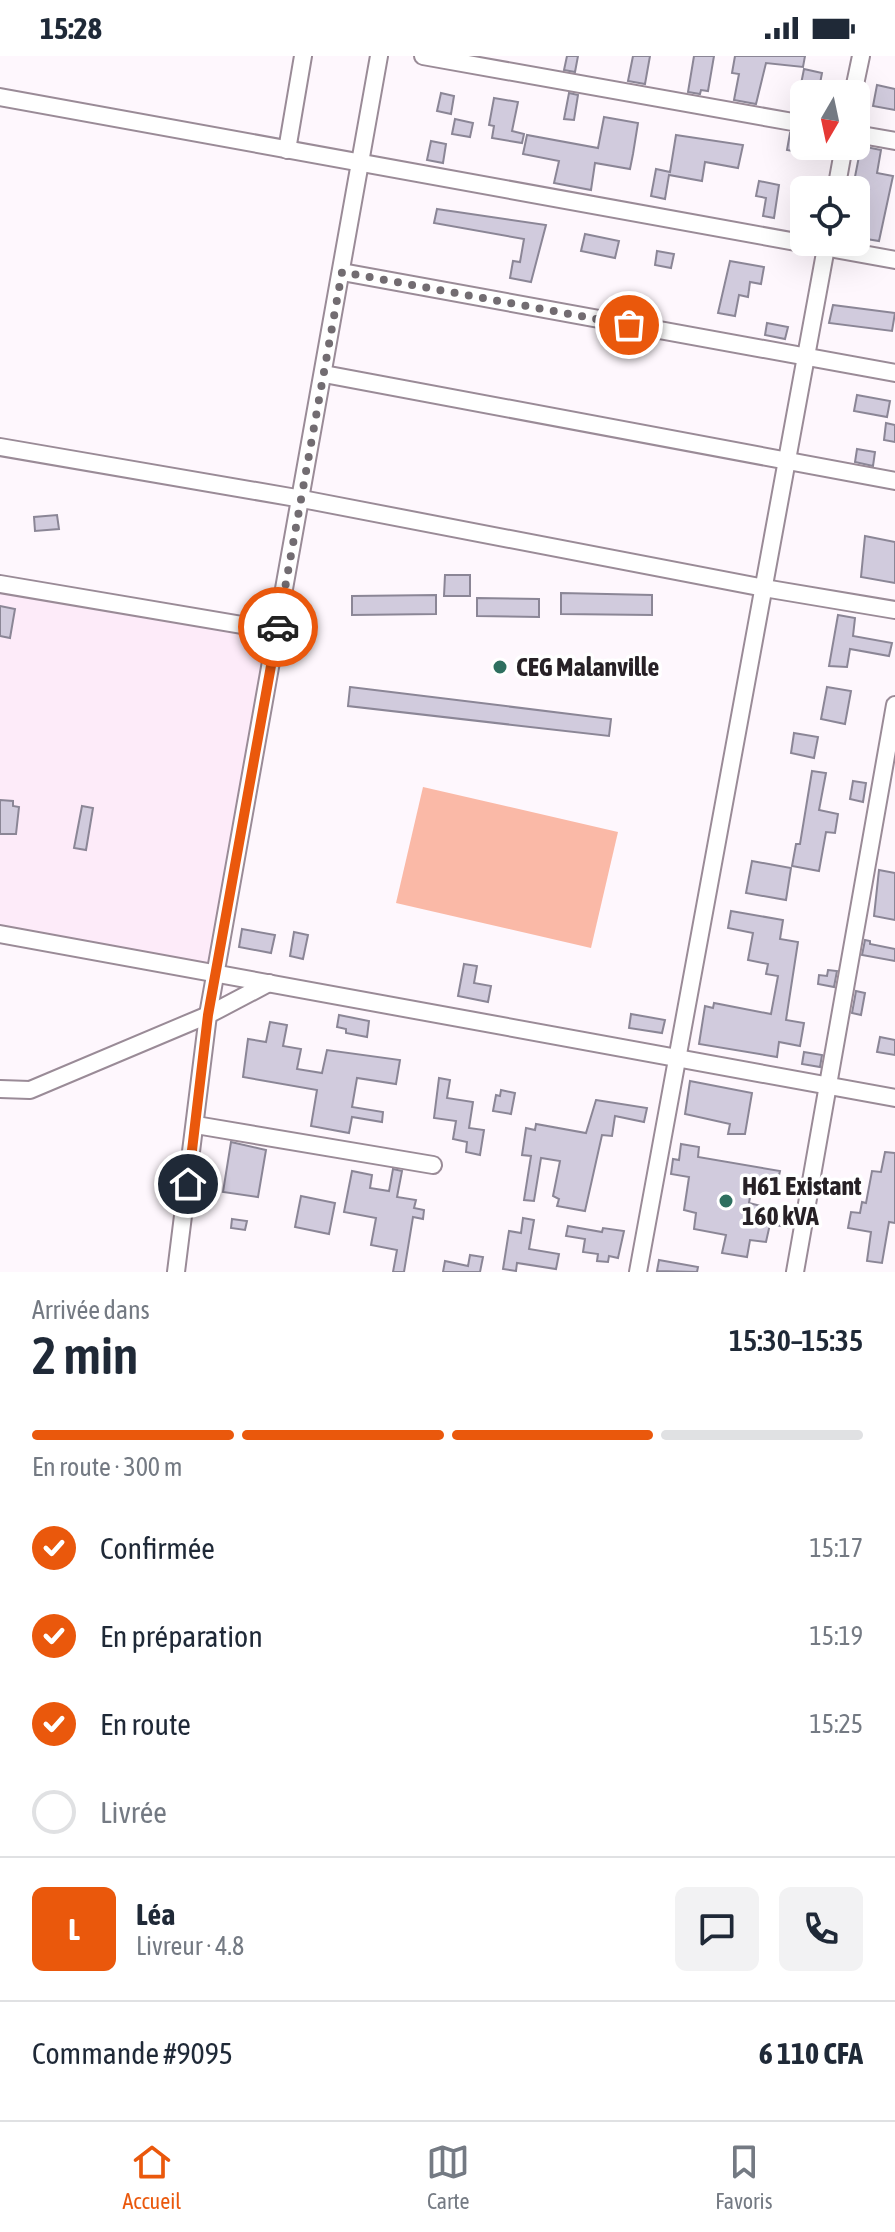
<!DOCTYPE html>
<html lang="fr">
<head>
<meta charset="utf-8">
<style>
	:root { --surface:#fff; --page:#f2f2f3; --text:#1f2937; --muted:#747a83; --line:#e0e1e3; --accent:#ea580c }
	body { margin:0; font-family:"Asap Condensed",sans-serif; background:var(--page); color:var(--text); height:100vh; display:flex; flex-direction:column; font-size:30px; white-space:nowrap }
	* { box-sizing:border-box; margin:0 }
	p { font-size:26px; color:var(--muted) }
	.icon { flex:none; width:44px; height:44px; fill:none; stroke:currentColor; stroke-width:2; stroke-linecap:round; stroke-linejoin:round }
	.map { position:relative; height:1216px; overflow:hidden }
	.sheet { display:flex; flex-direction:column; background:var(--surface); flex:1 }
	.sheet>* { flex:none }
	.needle { width:52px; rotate:189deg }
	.tools { position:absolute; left:790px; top:24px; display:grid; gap:16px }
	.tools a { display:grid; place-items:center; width:80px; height:80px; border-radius:12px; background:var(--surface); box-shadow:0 8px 32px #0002; font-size:40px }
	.pin { position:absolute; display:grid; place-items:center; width:68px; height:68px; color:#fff; margin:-34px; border:4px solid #fff; border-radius:50%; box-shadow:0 2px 8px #0007 }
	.courier { position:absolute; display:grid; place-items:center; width:80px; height:80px; margin:-40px; border:6px solid #ea580c; border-radius:50%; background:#fff; color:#222; box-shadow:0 2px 10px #0007 }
	.head em { font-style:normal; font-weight:600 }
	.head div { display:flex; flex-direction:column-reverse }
	.head { display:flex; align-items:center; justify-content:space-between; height:136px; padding:0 32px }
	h1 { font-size:52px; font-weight:600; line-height:60px }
	.bar { display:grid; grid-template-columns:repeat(4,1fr); gap:12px 8px; align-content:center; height:96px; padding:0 32px }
	.bar i { height:10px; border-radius:6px; background:var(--line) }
	.bar .on { background:var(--accent) }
	.bar p { grid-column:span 4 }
	.line { display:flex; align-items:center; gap:20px; padding:0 32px; border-top:2px solid var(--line) }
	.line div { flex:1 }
	.round { display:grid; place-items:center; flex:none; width:84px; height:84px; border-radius:12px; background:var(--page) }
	ol { padding:0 32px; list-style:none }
	li { display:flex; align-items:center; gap:24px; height:88px }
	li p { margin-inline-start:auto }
	li .icon { padding:8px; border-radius:50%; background:var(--accent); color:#fff; stroke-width:4 }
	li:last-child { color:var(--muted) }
	li i { width:44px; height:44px; border:4px solid var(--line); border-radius:50% }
	.status { display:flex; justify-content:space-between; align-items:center; height:56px; padding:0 40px; background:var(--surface); direction:ltr }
	.status svg { height:22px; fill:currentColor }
	.tabs { display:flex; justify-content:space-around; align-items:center; height:112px; border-top:2px solid var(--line); background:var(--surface); font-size:22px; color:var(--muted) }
	.tabs a { display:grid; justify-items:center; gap:4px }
	.tabs .on { color:var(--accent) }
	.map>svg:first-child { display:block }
</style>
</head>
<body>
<div class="status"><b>15:28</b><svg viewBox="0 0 49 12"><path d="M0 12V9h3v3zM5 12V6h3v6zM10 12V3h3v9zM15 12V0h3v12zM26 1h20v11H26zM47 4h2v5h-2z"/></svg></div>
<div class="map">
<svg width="895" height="1216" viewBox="0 0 895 1216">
	<rect width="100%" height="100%" fill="#fef7fd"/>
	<polygon fill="#fdebf9" points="0,536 266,580 209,908 0,871"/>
	<polygon fill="#fab9a7" points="423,731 618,776 591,892 396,847"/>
	<g fill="#d1cbdd" stroke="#8b8696" stroke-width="2">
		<polygon points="567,0 578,0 575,16 564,14"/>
		<polygon points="633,0 650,0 645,28 628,25"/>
		<polygon points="694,0 714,0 708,35 701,34 700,38 688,36"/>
		<polygon points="735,0 805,0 803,11 766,7 756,48 734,44 739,18 732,17"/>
		<polygon points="804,13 822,17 818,38 799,38"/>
		<polygon points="877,29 895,33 895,54 873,50"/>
		<polygon points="441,37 454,40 451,58 437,55"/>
		<polygon points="569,37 578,39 574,64 564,63"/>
		<polygon points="494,42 518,46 512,75 524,78 522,87 492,82 494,70 489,69"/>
		<polygon points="604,61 638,67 633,98 630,113 595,107 591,134 554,127 559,105 523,98 527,79 598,92"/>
		<polygon points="455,63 473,67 470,81 452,78"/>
		<polygon points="790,77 804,79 804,97 787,94"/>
		<polygon points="676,79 743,89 738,112 705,106 702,125 669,119 665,143 651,140 656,113 670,116"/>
		<polygon points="431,85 446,88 443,107 427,104"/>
		<polygon points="861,90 881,94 877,117 893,120 879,185 860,182 869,134 853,131"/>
		<polygon points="759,125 779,129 774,162 763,160 766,142 756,140"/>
		<polygon points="437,153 546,169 531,226 510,222 513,205 520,206 524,183 434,167"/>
		<polygon points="585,178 619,185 615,202 581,195"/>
		<polygon points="657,195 674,198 671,212 655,209"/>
		<polygon points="730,205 764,211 761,228 750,226 748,241 739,239 735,260 718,257"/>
		<polygon points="833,249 895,257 892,275 829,267"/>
		<polygon points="767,267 788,271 785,283 765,279"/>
		<polygon points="857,339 890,345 887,361 854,355"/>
		<polygon points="886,367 895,369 895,386 884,384"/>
		<polygon points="857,393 875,396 873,410 855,406"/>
		<polygon points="57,459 59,473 35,475 34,461"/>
		<polygon points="865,480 895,486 895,527 861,521"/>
		<polygon points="445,519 470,519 470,540 444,540"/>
		<polygon points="561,537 652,539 652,559 561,558"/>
		<polygon points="436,539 436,558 352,559 352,540"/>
		<polygon points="477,542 539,543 539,561 477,560"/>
		<polygon points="0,550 15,553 10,582 0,580"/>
		<polygon points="838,559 855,562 853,580 892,587 889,600 850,593 847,611 829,610"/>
		<polygon points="350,631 611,663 609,680 348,650"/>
		<polygon points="827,631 851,635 845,668 821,663"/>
		<polygon points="794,677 818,681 814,702 791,697"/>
		<polygon points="812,715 826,717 819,754 838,758 835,777 826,776 819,815 792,810 796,788 800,788"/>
		<polygon points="853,725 866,727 863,746 850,743"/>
		<polygon points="0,744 13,745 13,750 19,751 16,778 0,778"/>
		<polygon points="82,750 93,752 86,794 74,792"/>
		<polygon points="752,805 791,812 786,844 746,837"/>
		<polygon points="879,814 895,817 895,864 874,860"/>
		<polygon points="731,855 783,864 780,883 798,886 786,964 804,967 800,990 779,986 777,1001 699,988 705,950 713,952 714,947 771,958 778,920 766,918 768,908 748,904 753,877 728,872"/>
		<polygon points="242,873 275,879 271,897 239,891"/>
		<polygon points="294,876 308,879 303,903 290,900"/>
		<polygon points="865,884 870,885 870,888 895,893 895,905 862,899"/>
		<polygon points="464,908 477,910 474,927 491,930 488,946 458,940"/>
		<polygon points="828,914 837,915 834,931 818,928 819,919 827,920"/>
		<polygon points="856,935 865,937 861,959 852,957"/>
		<polygon points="631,958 665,964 662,977 629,972"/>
		<polygon points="339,959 369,965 367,981 346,977 346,973 337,971"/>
		<polygon points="270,966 287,969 283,990 301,993 297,1013 322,1017 327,994 400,1004 396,1028 357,1022 352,1051 383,1056 382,1066 352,1061 349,1077 311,1070 317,1034 243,1021 248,983 266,986"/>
		<polygon points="880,981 895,984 895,999 877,996"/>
		<polygon points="804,996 822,999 820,1011 802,1008"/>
		<polygon points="439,1022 450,1024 447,1042 473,1046 469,1072 484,1074 480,1099 466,1096 467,1086 453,1083 456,1065 434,1062"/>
		<polygon points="690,1025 752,1037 745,1078 728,1078 730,1068 685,1058"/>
		<polygon points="501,1034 515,1037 511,1058 493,1055 496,1039 500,1040"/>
		<polygon points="596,1044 647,1052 644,1066 615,1060 612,1080 602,1079 585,1155 557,1150 559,1143 553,1140 560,1105 541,1102 534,1145 524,1144 531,1100 522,1099 526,1072 535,1074 536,1068 586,1077"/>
		<polygon points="231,1086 266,1094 258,1141 223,1136"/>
		<polygon points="681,1088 699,1091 698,1101 780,1115 776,1132 752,1128 749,1147 789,1157 787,1171 770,1168 766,1186 750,1184 747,1201 722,1197 726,1179 694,1173 696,1157 684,1154 689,1121 671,1118 673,1103 679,1104"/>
		<polygon points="885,1096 895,1097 895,1167 889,1166 882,1207 867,1205 871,1176 848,1172 851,1156 860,1157 862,1146 866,1147 872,1115 881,1116"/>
		<polygon points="393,1113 402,1115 397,1141 416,1144 414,1152 424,1154 423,1163 413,1161 404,1216 393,1216 397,1194 371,1189 376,1162 344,1156 352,1115 372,1119 370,1132 389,1135"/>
		<polygon points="301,1140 335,1147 329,1178 295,1171"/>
		<polygon points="523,1162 534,1164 529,1193 559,1198 556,1213 517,1207 516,1215 503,1213 509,1175 521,1177"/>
		<polygon points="232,1163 247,1165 245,1174 231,1172"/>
		<polygon points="568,1170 602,1176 603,1172 624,1175 618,1202 609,1200 608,1206 597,1205 598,1198 583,1196 585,1183 566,1180"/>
		<polygon points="470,1199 483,1201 480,1216 443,1216 445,1205 468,1210"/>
		<polygon points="659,1204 698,1211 697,1216 657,1215"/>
	</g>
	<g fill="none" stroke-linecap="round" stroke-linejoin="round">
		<g stroke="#9a8b97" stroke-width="20">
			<g id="minor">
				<polyline points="423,0 804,68"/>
				<polyline points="853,38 861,0"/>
				<polyline points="0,41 895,204"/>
				<polyline points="856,78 895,85"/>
				<polyline points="287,94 303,0"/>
				<polyline points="836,134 844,90"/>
				<polyline points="342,216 895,317"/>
				<polyline points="324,318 895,425"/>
				<polyline points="0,391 302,443 764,532 895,554"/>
				<polyline points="0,528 277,575"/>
				<polyline points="0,878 895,1042"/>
				<polyline points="0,1033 30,1034 49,1026 208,959 269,927"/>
				<polyline points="196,1069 433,1109"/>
				<polyline points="176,1216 208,959 379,0"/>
				<polyline points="638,1216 827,186"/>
				<polyline points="795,1216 895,649"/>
			</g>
		</g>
		<use href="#minor" stroke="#fff" stroke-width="16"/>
	</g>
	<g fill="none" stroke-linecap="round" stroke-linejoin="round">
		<polyline stroke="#726c71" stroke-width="8" stroke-dasharray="0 14.4" points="278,571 342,216 629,269"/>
		<polyline stroke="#ea580c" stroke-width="10" points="188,1128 208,959 278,571"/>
	</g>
	<g fill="#2e6f5f" stroke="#fff" stroke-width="3">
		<circle cx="500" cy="611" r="8"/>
		<circle cx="726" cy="1145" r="8"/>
	</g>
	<g text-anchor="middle" stroke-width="7" stroke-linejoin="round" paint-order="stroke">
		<g font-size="26" font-weight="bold" fill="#272126" stroke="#fff" text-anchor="start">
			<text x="516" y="620">CEG Malanville</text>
			<text x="742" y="1139">H61 Existant<tspan x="742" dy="30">160 kVA</tspan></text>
		</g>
	</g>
</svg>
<div class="tools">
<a><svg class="needle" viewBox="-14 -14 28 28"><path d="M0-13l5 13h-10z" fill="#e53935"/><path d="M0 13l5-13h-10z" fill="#747a83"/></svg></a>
<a><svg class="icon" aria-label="locate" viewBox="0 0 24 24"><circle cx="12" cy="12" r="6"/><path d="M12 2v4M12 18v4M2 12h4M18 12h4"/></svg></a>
</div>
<div class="pin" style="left:629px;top:269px;background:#ea580c"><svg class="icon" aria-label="bag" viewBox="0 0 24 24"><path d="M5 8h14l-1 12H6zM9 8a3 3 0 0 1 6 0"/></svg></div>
<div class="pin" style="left:188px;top:1128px;background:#1f2937"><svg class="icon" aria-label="home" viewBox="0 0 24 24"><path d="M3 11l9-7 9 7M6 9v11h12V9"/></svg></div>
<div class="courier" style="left:278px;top:571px"><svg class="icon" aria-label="car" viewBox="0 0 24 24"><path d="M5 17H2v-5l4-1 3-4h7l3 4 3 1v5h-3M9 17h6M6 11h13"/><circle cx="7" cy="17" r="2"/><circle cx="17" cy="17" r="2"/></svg></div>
</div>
<section class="sheet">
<div class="head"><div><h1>2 min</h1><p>Arrivée dans</p></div><em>15:30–15:35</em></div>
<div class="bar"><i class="on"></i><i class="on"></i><i class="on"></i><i></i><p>En route · 300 m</p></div>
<ol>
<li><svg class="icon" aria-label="check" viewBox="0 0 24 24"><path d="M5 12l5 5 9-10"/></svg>Confirmée<p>15:17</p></li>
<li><svg class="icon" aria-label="check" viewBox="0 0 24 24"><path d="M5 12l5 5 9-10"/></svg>En préparation<p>15:19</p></li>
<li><svg class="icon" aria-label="check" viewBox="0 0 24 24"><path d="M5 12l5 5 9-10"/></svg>En route<p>15:25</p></li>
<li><i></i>Livrée</li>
</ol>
<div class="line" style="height:144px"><b class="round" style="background:var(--accent);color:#fff">L</b><div><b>Léa</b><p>Livreur · 4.8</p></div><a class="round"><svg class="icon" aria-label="chat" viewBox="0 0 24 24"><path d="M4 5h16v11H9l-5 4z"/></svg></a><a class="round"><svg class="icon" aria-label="phone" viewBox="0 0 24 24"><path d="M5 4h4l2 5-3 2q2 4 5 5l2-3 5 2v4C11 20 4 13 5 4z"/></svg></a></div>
<div class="line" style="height:104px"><div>Commande #9095</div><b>6 110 CFA</b></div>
</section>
<nav class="tabs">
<a class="on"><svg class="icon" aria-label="home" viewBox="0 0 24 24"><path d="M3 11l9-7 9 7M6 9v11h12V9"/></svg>Accueil</a>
<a><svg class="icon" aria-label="map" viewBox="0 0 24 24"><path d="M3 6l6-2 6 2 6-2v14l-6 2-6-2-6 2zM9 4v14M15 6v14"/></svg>Carte</a>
<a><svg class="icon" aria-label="saved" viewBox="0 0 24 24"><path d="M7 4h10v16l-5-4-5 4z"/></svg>Favoris</a>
</nav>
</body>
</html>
